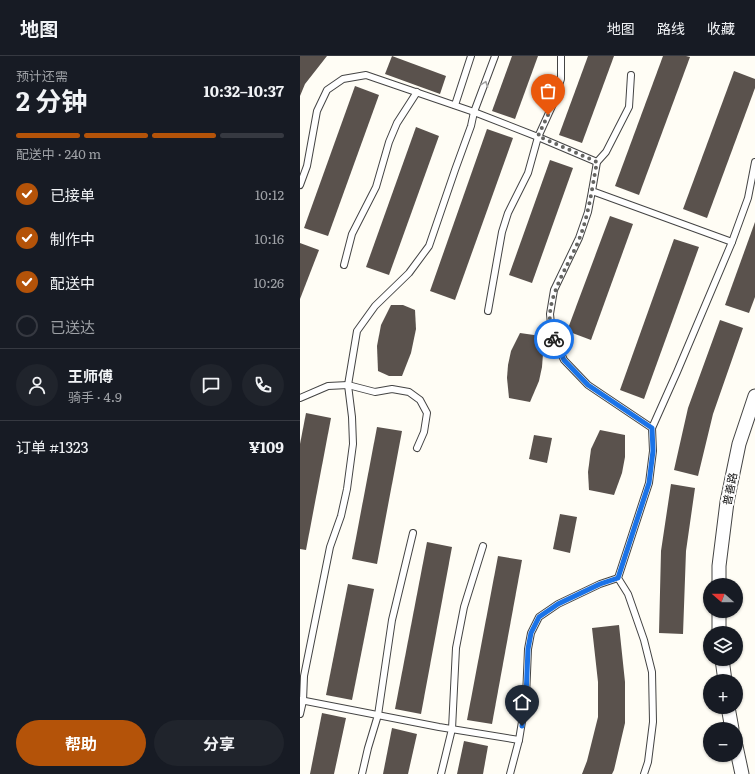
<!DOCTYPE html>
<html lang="zh">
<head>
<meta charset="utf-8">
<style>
	:root { --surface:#171b24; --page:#20242c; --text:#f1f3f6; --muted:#9ea1a6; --line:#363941; --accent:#b45309 }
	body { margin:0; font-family:Literata,"Noto Sans SC",serif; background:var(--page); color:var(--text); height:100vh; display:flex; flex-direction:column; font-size:15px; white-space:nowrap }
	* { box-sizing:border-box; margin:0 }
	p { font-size:13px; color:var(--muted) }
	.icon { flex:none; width:22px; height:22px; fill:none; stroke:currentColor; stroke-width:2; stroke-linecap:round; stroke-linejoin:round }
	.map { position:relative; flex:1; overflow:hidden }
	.sheet { display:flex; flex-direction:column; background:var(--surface); width:300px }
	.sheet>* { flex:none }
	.needle { width:26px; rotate:290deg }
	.tools { position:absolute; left:403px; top:522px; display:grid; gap:8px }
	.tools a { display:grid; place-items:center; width:40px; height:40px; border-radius:50%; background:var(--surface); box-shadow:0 1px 3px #0004; font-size:20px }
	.pin { position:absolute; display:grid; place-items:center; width:34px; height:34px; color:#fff; margin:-41px -17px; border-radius:50% 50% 50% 0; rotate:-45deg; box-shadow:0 0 4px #0007 }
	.pin .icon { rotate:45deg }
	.courier { position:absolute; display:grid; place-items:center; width:40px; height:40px; margin:-20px; border:3px solid #1a73e8; border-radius:50%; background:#fff; color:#222; box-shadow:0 1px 5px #0007 }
	.headline em { font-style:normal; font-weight:700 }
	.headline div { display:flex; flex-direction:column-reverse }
	.headline { display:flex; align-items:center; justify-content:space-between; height:68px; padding:0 16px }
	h1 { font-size:26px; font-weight:700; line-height:30px }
	.bar { display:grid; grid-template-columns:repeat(4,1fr); gap:6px 4px; align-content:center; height:48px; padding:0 16px }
	.bar i { height:5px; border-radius:3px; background:var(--line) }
	.bar .current { background:var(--accent) }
	.bar p { grid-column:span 4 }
	.line { display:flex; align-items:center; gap:10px; padding:0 16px; border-top:1px solid var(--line) }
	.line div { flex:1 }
	.round { display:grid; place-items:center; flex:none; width:42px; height:42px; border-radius:21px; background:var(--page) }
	ol { padding:0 16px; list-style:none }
	li { display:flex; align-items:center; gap:12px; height:44px }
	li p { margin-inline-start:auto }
	li .icon { padding:4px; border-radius:50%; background:var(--accent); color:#fff; stroke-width:4 }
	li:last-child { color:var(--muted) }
	li i { width:22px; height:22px; border:2px solid var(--line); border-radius:50% }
	.action { display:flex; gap:8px; margin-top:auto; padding:8px 16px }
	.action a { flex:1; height:46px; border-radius:24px; background:var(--accent); color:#fff; font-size:16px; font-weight:700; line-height:46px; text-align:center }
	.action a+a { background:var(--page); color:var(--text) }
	header { display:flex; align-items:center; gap:24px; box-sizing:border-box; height:56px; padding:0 20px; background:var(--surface); border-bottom:1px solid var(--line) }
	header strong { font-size:19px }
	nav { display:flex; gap:22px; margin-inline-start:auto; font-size:14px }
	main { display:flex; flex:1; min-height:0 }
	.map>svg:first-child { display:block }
</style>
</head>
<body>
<header>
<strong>地图</strong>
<nav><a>地图</a><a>路线</a><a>收藏</a></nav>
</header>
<main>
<section class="sheet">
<div class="headline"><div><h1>2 分钟</h1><p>预计还需</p></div><em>10:32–10:37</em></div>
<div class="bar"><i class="current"></i><i class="current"></i><i class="current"></i><i></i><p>配送中 · 240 m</p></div>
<ol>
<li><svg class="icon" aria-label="check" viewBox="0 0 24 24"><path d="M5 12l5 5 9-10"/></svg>已接单<p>10:12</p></li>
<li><svg class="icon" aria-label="check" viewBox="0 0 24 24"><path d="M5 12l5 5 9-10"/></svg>制作中<p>10:16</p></li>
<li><svg class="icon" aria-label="check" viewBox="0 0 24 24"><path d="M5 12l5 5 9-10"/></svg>配送中<p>10:26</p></li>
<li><i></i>已送达</li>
</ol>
<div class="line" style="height:72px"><a class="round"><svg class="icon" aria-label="person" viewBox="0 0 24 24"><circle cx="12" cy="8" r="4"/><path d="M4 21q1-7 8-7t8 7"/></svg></a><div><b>王师傅</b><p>骑手 · 4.9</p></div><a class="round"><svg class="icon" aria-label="chat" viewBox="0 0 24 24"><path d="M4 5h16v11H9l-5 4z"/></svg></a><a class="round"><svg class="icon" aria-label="phone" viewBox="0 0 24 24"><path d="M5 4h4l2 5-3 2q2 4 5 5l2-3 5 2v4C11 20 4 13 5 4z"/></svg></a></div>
<div class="line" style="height:52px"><div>订单 #1323</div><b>¥109</b></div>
<div class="action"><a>帮助</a><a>分享</a></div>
</section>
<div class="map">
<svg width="455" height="718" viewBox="0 0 455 718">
	<rect width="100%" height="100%" fill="#fffdf5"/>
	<g fill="#5a524d">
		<polygon points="0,0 27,0 5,28 0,40"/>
		<polygon points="92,0 146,20 140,38 85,18"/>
		<polygon points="212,0 238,0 215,63 192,55"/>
		<polygon points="288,0 314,0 282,87 259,79"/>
		<polygon points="363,0 386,0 390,1 339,139 315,130"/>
		<polygon points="434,15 455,23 455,32 407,162 383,153"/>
		<polygon points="55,30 79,39 28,180 4,172"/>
		<polygon points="116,71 139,80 89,219 66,211"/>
		<polygon points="187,73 213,82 155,244 130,235"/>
		<polygon points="250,104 273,112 232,227 209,219"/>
		<polygon points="310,160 333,168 291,284 267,275"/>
		<polygon points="455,166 455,241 449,257 425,249"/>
		<polygon points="374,183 399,191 344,343 320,334"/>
		<polygon points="0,187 19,194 0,243"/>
		<polygon points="91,249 103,249 115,254 116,273 111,297 102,320 89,320 78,315 77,290 81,269"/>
		<polygon points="420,264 443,272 413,358 398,420 374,414 388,352"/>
		<polygon points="220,277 241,280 243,298 242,311 239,325 230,346 209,342 207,322 208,309 211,295"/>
		<polygon points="6,357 31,362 6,494 0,493 0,388"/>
		<polygon points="77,371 102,375 77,508 52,503"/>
		<polygon points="300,374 325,379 325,401 322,417 314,439 289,434 288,416 291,393"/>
		<polygon points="234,379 252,382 247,407 229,403"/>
		<polygon points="371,428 395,432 386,495 383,578 359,577 361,495"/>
		<polygon points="260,458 277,461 270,497 253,493"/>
		<polygon points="127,486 152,491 121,658 95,653"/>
		<polygon points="198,500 222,504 192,668 167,664"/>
		<polygon points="48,528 74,533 52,644 26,639"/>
		<polygon points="319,569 325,626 325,667 314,714 312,718 282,718 287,705 298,661 298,626 292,572"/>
		<polygon points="22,657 46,662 34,718 10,718"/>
		<polygon points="92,672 117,678 108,718 83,718"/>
		<polygon points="164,685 188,690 183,718 157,718"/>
	</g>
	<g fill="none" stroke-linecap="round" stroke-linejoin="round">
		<g stroke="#444" stroke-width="8">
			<g id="service">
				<polyline points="331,19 329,51 306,96 297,106 292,135 432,186"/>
				<polyline points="155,49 171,0"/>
				<polyline points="0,129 7,110 17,55 27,34 43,23 66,19 174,56 238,81 297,106"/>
				<polyline points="292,135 288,156 279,182 254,234 250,258 252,278 264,304 288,329 352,372"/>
				<polyline points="44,209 52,178 76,131 89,86 97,67 117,36"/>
				<polyline points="188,255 202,176 208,157 228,117 238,81 253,48 261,23 261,0"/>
				<polyline points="0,342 28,330 48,329 75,336 92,333 109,336 120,344 127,357 124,376 117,392"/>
				<polyline points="0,644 139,671 219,684"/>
				<polyline points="0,658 3,645 4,620 30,491 41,460 47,433 53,388 52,361 48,329 57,275 75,250 109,217 129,190 155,114 171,70 174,56 195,0"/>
				<polyline points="62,718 68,692 78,659 92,564 113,477"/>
				<polyline points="141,718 152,673 156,592 164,551 183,490"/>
				<polyline points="210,718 219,684 226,641 228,593 231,577 239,561 258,548 300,528 318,522"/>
				<polyline points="344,718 348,706 353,666 352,616 344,584 328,538 318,522 349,427 353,395 352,372 377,316 432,186 448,142 455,106"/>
			</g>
		</g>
		<g stroke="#444" stroke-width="15">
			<g id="minor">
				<polyline points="419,529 419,510 427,446 439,388 455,340"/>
				<polyline points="419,555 419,577"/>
				<polyline points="422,603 425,625"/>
				<polyline points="428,651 432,673"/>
				<polyline points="436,690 442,718"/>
			</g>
		</g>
		<use href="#service" stroke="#fff" stroke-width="6"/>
		<use href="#minor" stroke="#fff" stroke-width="13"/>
	</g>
	<defs><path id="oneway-chevron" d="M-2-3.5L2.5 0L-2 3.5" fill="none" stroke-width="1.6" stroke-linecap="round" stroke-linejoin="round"/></defs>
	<use stroke="#a0a0a0" href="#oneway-chevron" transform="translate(185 28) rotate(-70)"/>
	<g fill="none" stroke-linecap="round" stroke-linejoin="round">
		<path stroke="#646461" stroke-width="4" stroke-dasharray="0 7.2" d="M248,59l-10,21 59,26c-5,26 -8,51 -17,75 -12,32 -41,67 -26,102"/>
		<polyline stroke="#1a73e8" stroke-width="5" points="222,670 226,641 228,593 231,577 239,561 258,548 300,528 318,522 349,427 353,395 352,372 288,329 264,304 254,283"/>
	</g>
	<g text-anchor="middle" stroke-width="4" stroke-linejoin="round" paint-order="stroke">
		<g font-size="11" fill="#111" stroke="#fff">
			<text transform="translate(430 433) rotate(-79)" y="4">普善路</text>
		</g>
	</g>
</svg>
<div class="tools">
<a><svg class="needle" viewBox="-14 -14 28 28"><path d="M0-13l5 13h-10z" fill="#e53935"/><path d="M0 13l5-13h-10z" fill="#9ea1a6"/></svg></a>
<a><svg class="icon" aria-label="layers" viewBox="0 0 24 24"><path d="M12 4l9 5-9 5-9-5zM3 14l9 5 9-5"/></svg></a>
<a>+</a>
<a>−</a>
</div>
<div class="pin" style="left:248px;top:59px;background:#ea580c"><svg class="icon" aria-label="bag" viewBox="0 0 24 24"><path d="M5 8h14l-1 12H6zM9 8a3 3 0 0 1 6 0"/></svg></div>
<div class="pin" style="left:222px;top:670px;background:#1f2937"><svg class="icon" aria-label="home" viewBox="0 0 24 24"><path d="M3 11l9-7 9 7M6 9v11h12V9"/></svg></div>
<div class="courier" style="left:254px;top:283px"><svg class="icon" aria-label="bike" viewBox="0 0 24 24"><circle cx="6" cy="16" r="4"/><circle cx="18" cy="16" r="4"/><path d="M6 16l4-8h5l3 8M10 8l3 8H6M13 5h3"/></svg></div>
</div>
</main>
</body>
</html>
